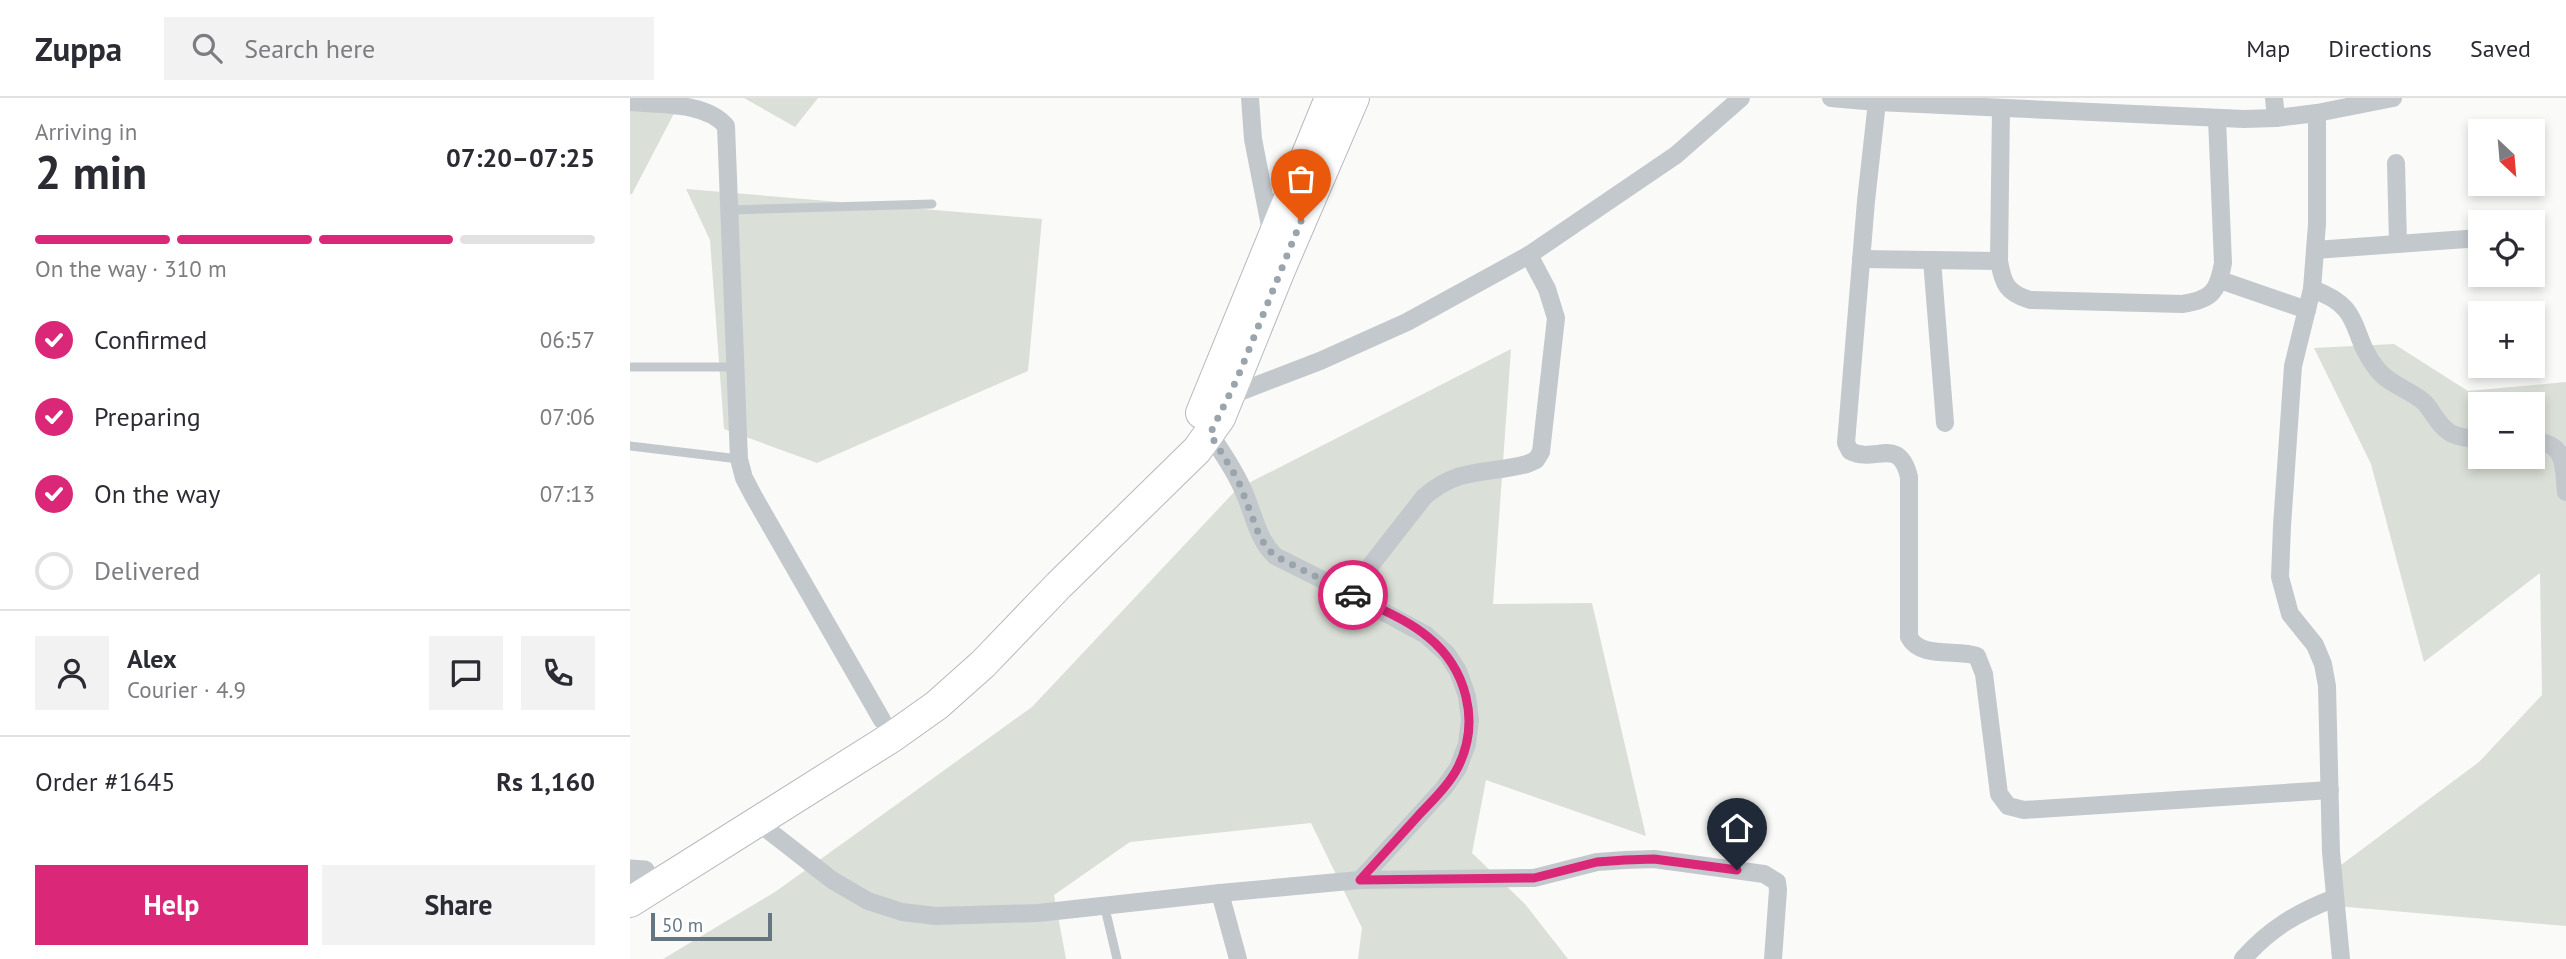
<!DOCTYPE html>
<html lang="en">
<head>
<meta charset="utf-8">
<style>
	:root { --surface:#fff; --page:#f2f2f3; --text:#2b2b33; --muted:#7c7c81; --line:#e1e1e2; --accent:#db2777 }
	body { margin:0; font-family:"PT Sans",sans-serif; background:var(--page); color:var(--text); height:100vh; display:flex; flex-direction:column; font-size:26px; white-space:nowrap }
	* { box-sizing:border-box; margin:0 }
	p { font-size:23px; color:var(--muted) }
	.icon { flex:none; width:38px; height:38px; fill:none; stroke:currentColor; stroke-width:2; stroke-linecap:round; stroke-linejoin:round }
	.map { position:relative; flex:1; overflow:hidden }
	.drawer { display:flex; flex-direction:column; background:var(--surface); width:630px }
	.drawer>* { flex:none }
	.needle { width:46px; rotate:154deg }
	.controls { position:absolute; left:1838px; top:21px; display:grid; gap:14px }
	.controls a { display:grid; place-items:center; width:77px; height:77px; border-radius:0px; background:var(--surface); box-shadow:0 4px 10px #0003; font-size:35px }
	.scale { position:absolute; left:21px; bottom:18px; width:121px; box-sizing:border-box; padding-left:7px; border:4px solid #657683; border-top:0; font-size:19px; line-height:24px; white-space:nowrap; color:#657683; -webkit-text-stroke:5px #fff; paint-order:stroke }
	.pin { position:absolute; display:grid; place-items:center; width:60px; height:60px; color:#fff; margin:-72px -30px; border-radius:50% 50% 50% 0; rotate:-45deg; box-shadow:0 0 7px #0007 }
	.pin .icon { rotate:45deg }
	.courier { position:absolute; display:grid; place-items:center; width:70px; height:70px; margin:-35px; border:5px solid #db2777; border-radius:50%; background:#fff; color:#222; box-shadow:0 2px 9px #0007 }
	.headline em { font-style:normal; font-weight:600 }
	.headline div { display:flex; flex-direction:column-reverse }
	.headline { display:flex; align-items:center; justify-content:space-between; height:119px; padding:0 35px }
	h1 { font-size:46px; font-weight:600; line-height:52px }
	.bar { display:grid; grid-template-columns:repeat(4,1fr); gap:10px 7px; align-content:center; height:84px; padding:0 35px }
	.bar i { height:9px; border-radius:5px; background:var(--line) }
	.bar .active { background:var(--accent) }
	.bar p { grid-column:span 4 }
	.line { display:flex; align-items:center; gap:18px; padding:0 35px; border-top:2px solid var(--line) }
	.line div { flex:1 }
	.round { display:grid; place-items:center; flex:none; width:74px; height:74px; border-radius:0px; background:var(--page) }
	ol { padding:0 35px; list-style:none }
	li { display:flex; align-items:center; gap:21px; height:77px }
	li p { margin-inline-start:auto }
	li .icon { padding:7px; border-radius:50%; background:var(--accent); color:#fff; stroke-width:4 }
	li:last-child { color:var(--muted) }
	li i { width:38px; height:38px; border:4px solid var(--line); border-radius:50% }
	.button { display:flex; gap:14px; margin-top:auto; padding:14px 35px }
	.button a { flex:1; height:80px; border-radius:0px; background:var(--accent); color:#fff; font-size:28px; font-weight:600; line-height:80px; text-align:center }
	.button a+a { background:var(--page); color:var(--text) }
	header { display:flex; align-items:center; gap:42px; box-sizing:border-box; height:98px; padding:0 35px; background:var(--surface); border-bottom:2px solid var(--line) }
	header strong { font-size:33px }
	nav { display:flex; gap:38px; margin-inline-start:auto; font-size:24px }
	.search { width:490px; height:63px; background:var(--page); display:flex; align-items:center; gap:18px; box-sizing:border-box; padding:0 24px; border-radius:0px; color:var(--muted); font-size:26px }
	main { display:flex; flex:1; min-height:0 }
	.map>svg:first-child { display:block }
</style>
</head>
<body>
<header>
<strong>Zuppa</strong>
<div class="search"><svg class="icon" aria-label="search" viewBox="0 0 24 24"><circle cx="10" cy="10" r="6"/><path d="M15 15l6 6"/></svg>Search here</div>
<nav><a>Map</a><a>Directions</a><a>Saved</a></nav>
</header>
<main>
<section class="drawer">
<div class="headline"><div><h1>2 min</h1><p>Arriving in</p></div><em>07:20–07:25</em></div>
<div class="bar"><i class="active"></i><i class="active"></i><i class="active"></i><i></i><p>On the way · 310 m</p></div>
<ol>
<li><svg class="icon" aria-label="check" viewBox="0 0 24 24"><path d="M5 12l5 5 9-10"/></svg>Confirmed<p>06:57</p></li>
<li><svg class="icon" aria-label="check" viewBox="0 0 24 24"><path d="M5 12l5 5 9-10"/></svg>Preparing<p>07:06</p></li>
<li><svg class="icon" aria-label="check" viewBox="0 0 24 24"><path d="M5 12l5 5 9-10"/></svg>On the way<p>07:13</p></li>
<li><i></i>Delivered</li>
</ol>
<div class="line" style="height:126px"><a class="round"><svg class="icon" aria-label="person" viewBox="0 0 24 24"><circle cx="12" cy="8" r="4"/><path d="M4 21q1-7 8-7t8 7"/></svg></a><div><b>Alex</b><p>Courier · 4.9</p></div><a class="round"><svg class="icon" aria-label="chat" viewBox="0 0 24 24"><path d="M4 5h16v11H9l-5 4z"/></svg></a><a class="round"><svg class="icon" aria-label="phone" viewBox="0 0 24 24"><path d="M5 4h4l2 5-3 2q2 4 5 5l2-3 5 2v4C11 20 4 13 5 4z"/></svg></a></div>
<div class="line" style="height:91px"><div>Order #1645</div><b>Rs 1,160</b></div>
<div class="button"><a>Help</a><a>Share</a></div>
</section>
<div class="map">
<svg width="1936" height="861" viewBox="0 0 1936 861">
	<rect width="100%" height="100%" fill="#fafaf8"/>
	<g fill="#dadfd7" fill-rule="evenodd">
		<polygon points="0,0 52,0 2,96 0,96"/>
		<polygon points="114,0 188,0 165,29"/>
		<polygon points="56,91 412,121 398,273 187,365 94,331 80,142"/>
		<path d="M1764,246l74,47 98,-9v544l-230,-20 5,-41 138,-103 63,-67 -2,-122 -116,89 -53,-198 -57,-116zM1850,306h52v53h-52z"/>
		<polygon points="881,251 863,506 962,505 1016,738 856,682 842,755 895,806 938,861 728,861 732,830 681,725 500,744 424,797 436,861 33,861 145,794 402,609 607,391"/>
	</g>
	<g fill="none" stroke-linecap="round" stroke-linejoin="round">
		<g stroke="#b4b9bd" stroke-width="32">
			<g id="trunk">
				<polyline points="571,315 700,0"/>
				<polyline points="0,804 262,639 307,607 353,566 429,487 567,352 590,320 650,172 724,0"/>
			</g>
		</g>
		<g stroke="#c3c8cc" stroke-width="9">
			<polyline points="100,112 302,106"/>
			<polyline points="0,269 105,269"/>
			<polyline points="0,348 109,361"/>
			<polyline points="474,806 487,861"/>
		</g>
		<g stroke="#c3c8cc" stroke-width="18">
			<polyline points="620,0 623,41 642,138"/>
			<polyline points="1201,0 1247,4 1614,21 1646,20 1687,15 1763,0"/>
			<polyline points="1644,0 1646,20"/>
			<path d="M0,4c30,3 76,0 96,24l13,333 5,19 10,19 128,223"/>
			<path d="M1247,4l-11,99 -20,242 4,8c25,13 49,-16 59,26v160c11,22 48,12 68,19l7,18 15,120 9,12 16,4 306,-20"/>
			<path d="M1371,10l-2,153c4,23 8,32 31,39l152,4c29,-4 36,-12 41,-41l-6,-144"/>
			<polyline points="1687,15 1687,126 1682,191 1663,268 1652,428 1650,479 1660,516 1685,547 1693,566 1697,588 1701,754 1711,861"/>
			<polyline points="1766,65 1768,146"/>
			<polyline points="1685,152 1850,140"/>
			<polyline points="1231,161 1369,163"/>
			<polyline points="1302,162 1315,325"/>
			<polyline points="1590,182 1677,212"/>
			<path d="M1682,191c54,19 36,44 65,80 12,16 34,21 48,34 8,9 13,22 24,29 9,6 20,6 31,7"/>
			<polyline points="599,298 690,263 777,224 899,157 1046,57 1111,0"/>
			<path d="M580,336c13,20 27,40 36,63 9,22 12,42 29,59l74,37 77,42 21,19 11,17 9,25 3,24 -3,24 -9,24 -14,20 -84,92"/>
			<path d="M1902,343c34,2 31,21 34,51"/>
			<path d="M719,495l75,-96c36,-31 61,-22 103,-33l9,-4 5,-8 15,-134 -9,-29 -18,-34"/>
			<polyline points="129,725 202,782 238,803 272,814 306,818 408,815 590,795 730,782 904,780 967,764 995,762 1024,761 1134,776 1147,784 1148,792 1143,861"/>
			<polyline points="590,795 608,861"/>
			<path d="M1613,861c26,-30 55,-47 92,-61"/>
		</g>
		<polyline stroke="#c3c8cc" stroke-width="23" points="0,773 14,774"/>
		<use href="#trunk" stroke="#fff" stroke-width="30"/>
	</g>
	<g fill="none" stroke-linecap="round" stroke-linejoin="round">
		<polyline stroke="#99a4ac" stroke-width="7" stroke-dasharray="0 12.6" points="671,123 607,281 580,336 608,382 628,434 636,449 645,458 723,497"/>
		<path stroke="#db2777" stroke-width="9" d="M723,497c24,13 54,24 75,42 38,31 53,84 30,130 -9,18 -26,34 -40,49 -20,22 -39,43 -58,64l174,-2 63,-16 28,-2 29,-1 83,11"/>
	</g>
</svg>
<div class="controls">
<a><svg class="needle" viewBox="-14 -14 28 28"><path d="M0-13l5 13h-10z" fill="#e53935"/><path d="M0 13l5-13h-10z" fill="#7c7c81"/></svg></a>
<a><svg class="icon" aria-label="locate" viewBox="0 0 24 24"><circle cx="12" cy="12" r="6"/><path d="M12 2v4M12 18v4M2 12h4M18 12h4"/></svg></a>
<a>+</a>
<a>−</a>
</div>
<div class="scale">50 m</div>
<div class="pin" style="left:671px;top:123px;background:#ea580c"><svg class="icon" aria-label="bag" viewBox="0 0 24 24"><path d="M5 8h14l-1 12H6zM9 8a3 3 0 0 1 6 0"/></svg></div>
<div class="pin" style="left:1107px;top:772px;background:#1f2937"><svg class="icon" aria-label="home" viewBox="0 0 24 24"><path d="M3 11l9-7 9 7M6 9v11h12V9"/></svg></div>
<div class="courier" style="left:723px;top:497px"><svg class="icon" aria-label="car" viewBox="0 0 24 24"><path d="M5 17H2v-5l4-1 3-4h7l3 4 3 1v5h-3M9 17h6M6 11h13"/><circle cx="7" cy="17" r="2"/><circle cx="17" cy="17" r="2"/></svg></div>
</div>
</main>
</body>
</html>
